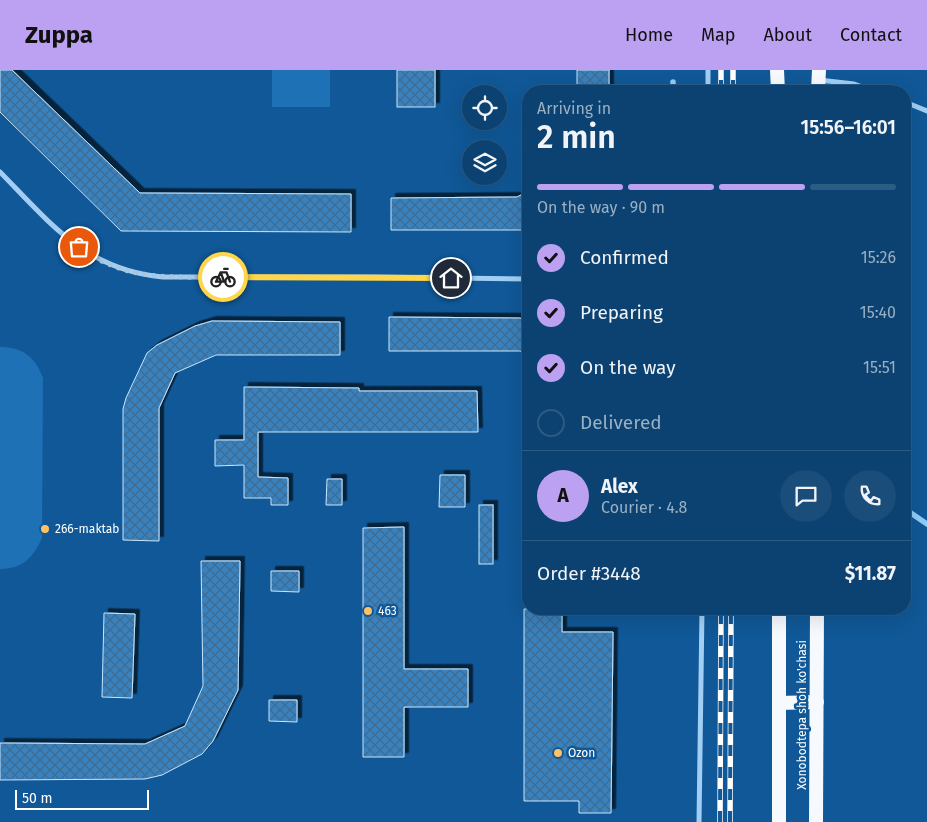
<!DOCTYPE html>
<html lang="en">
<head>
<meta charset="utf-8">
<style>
	:root { --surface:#0c4271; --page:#1a4d79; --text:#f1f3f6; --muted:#9ab0c3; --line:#2c5b84; --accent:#bca0f2 }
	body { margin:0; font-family:"Fira Sans",sans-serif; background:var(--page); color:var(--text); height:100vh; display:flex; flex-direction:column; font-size:19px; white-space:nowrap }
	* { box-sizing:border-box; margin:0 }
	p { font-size:16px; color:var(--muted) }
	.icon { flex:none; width:28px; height:28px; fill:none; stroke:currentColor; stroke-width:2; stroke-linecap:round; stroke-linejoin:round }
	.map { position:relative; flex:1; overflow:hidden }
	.panel { position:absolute; left:522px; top:15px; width:389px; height:530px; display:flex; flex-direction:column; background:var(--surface); border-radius:20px; box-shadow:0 5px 20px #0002,0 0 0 1px var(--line) }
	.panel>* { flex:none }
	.tools { position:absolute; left:462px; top:15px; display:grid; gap:10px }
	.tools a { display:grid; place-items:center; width:45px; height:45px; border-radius:50%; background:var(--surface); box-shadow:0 5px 20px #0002,0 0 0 1px var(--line); font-size:25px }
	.scale { position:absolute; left:15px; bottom:12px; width:134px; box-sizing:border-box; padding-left:5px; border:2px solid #fff; border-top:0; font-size:14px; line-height:18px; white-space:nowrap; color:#fff; -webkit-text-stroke:4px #105897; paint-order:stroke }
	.pin { position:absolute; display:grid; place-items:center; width:42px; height:42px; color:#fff; margin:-21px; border:2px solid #fff; border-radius:50%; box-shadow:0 1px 5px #0007 }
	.courier { position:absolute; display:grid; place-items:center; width:50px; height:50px; margin:-25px; border:4px solid #ffd54a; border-radius:50%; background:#fff; color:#222; box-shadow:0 1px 6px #0007 }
	.summary em { font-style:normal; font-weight:600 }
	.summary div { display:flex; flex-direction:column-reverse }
	.summary { display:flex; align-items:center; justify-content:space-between; height:85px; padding:0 15px }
	h1 { font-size:32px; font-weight:600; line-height:38px }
	.bar { display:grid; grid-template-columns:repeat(4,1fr); gap:8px 5px; align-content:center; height:60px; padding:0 15px }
	.bar i { height:6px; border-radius:4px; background:var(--line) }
	.bar .active { background:var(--accent) }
	.bar p { grid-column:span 4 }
	.line { display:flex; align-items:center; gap:12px; padding:0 15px; border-top:1px solid var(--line) }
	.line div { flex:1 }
	.round { display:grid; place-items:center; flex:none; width:52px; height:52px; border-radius:26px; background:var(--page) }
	ol { padding:0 15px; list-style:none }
	li { display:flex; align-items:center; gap:15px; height:55px }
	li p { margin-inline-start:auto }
	li .icon { padding:5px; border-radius:50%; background:var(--accent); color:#111; stroke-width:4 }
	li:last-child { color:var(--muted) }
	li i { width:28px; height:28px; border:2px solid var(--line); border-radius:50% }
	header { display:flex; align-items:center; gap:30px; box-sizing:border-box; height:70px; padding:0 25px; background:var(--accent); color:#111 }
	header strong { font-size:24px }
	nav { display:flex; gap:28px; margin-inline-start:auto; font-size:18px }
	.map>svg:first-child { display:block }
</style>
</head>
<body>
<header>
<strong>Zuppa</strong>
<nav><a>Home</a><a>Map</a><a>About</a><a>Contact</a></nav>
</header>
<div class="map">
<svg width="927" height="752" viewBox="0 0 927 752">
	<defs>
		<pattern id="building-cross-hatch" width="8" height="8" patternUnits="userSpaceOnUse" patternTransform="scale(1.25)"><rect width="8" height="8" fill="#3882bf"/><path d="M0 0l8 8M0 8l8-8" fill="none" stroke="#406c91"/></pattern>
		<filter id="shadow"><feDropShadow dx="4.5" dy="-4.5" stdDeviation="0" flood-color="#0009"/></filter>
	</defs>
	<rect width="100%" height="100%" fill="#105897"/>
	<g fill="#1e71b4">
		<rect x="272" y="0" width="58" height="37"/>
		<path d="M0,277c23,0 35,10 43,31l-1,160c-9,20 -20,31 -42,31z"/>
	</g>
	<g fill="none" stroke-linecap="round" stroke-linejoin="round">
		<g stroke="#91cbf8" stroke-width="5.5">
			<polyline points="673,21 673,12"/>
			<polyline points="905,439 927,454"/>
		</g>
	</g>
	<g fill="url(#building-cross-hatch)" stroke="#c8e6fe" filter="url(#shadow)">
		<polygon points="0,0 12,0 140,123 351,124 351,162 121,161 0,42"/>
		<rect x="397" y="0" width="38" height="37"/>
		<rect x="577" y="0" width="32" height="21"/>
		<polygon points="529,121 529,158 521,160 391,160 391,128 517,127"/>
		<polygon points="389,247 519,248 529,250 529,285 520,281 389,281"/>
		<polygon points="212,251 340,252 340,285 216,285 175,303 159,338 159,471 123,470 123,339 126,328 147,283 157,275 195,256"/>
		<polygon points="244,317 359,318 359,321 477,321 478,362 258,362 258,407 288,408 288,435 271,435 271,428 244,428 244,395 215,396 215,370 244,370"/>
		<polygon points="440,405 465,405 465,437 439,437"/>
		<polygon points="327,409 342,409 342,435 326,435"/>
		<rect x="479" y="435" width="14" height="59"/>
		<polygon points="404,457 404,599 468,599 468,637 404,637 404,687 363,687 363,458"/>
		<polygon points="201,491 240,491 238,620 213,671 202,684 162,705 145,709 0,710 0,673 145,674 185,656 203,616"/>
		<polygon points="271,501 299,501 299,522 271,521"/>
		<polygon points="524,539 562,539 562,562 613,562 611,743 579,743 579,731 524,731"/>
		<polygon points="104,543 135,544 132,628 102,627"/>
		<polygon points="269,630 297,630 297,652 269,651"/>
	</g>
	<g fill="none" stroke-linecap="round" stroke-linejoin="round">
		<g stroke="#a0cef4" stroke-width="5">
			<polyline points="819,10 854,14 874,21"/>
			<polyline points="708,21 708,0"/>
			<polyline points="905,32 927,41"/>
			<path d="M0,102c51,52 86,98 163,105h210l156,2"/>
			<polyline points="699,752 702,539"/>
		</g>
		<g stroke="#f6faff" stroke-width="14">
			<polyline points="777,0 778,21"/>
			<polyline points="818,21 819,0"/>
			<polyline points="779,633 817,632"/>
			<polyline points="779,752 779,539"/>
			<polyline points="816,752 817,539"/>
		</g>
		<g stroke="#fff" stroke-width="5.5">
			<g id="rail">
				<polyline points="721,21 721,0"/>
				<polyline points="733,21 733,0"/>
				<polyline points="720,752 721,539"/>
				<polyline points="730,752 731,539"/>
			</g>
		</g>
		<use href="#rail" stroke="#105897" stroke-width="4" stroke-dasharray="11" stroke-linecap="butt"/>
	</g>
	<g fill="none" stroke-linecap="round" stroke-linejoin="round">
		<path stroke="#abc5db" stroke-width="5" stroke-dasharray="0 9" d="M79,177c46,34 89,30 144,30"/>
		<polyline stroke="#ffd54a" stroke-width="6" points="223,207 451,208"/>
	</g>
	<g fill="#ffc263" stroke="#105897" stroke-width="2">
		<circle cx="45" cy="459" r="5"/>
		<circle cx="368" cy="541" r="5"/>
		<circle cx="558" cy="683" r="5"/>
	</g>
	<g text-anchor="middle" stroke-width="5" stroke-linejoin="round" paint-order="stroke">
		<g font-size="12" fill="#fff" stroke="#105897" text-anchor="start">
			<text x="55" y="463">266-maktab</text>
			<text x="378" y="545">463</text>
			<text x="568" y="687">Ozon</text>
		</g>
		<g font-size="12" fill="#fff" stroke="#105897">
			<text transform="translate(802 645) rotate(-90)" y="4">Xonobodtepa shoh ko'chasi</text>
		</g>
	</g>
</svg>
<div class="tools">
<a><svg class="icon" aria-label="locate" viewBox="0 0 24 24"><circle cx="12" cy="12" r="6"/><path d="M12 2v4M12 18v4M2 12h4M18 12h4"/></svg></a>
<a><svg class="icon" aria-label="layers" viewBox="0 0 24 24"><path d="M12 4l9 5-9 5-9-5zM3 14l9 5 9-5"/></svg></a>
</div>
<div class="scale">50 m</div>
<div class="pin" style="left:79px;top:177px;background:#ea580c"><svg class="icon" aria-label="bag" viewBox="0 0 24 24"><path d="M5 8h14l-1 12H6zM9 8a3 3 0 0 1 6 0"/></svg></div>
<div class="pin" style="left:451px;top:208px;background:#1f2937"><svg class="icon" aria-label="home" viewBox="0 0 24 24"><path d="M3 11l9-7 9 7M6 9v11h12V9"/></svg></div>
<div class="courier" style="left:223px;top:207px"><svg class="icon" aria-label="bike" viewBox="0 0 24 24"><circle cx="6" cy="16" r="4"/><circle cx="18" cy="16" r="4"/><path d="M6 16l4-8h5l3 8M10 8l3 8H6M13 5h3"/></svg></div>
<section class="panel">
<div class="summary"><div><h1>2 min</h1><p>Arriving in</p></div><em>15:56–16:01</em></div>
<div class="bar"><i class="active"></i><i class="active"></i><i class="active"></i><i></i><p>On the way · 90 m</p></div>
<ol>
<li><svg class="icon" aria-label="check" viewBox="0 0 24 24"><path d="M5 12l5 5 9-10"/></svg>Confirmed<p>15:26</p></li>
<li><svg class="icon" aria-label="check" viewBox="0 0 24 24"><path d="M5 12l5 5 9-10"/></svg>Preparing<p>15:40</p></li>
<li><svg class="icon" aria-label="check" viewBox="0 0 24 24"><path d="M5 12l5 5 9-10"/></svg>On the way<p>15:51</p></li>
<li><i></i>Delivered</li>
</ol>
<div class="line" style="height:90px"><b class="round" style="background:var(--accent);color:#111">A</b><div><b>Alex</b><p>Courier · 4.8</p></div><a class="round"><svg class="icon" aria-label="chat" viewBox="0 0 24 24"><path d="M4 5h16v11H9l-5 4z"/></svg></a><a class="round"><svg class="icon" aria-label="phone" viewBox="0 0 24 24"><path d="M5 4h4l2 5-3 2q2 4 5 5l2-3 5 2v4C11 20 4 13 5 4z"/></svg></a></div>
<div class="line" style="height:65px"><div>Order #3448</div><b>$11.87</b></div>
</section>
</div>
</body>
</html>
